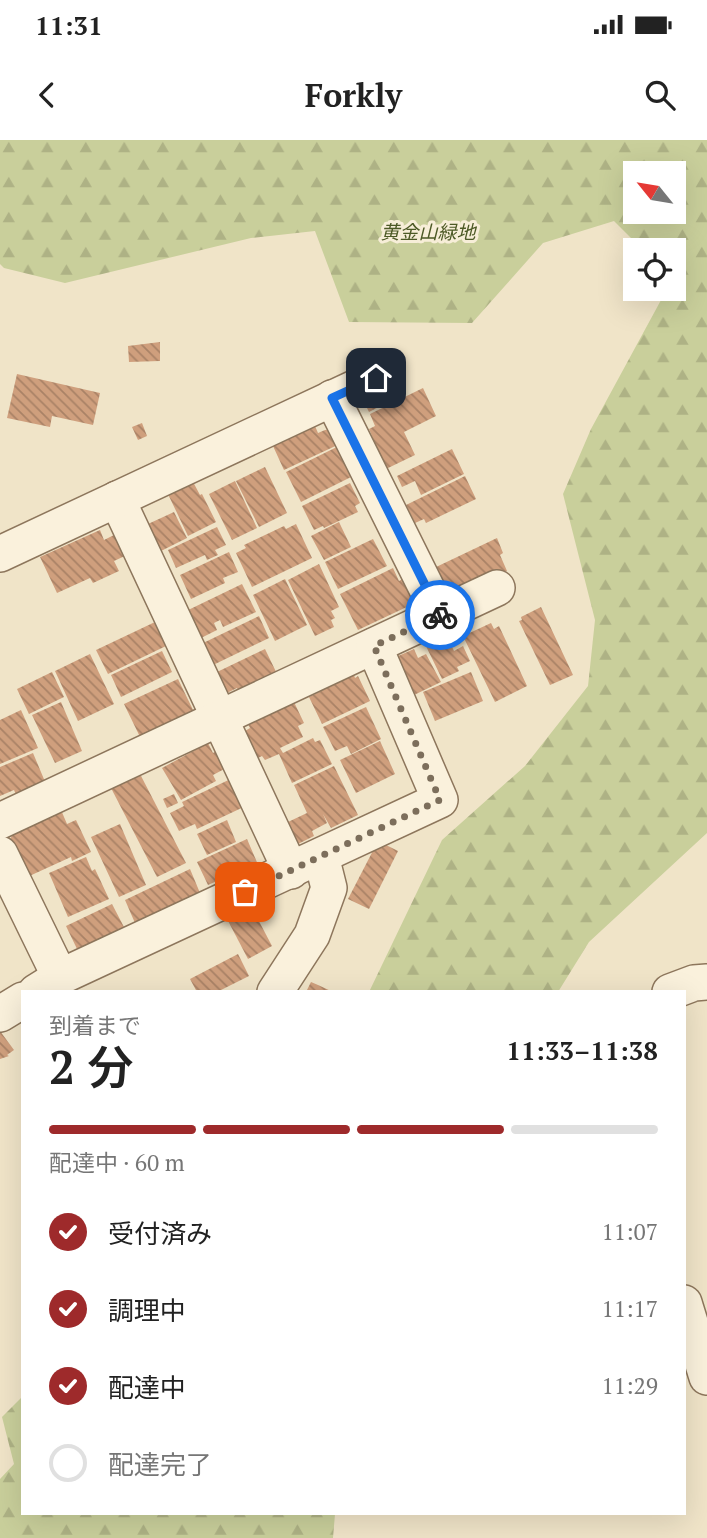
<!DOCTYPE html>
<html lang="ja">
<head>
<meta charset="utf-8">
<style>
	:root { --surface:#fff; --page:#f6f6f6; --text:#222; --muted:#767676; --line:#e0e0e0; --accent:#9e2a2b }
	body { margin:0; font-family:"PT Serif","Noto Sans JP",serif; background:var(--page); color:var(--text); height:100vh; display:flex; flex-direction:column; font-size:26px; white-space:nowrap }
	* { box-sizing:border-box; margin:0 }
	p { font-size:23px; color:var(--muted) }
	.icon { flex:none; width:38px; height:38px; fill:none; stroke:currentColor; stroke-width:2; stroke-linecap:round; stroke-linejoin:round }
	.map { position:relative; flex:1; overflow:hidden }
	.sheet { position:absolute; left:21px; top:850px; width:665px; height:525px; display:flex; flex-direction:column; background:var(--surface); border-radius:0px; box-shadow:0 7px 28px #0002 }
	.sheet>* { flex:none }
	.needle { width:46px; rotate:300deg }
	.controls { position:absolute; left:623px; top:21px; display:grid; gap:14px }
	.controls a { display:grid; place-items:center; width:63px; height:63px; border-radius:0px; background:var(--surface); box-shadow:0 7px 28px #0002; font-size:35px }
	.pin { position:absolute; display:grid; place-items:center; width:60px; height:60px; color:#fff; margin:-30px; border-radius:14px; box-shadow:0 4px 10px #0006 }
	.courier { position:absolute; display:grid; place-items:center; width:70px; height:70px; margin:-35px; border:5px solid #1a73e8; border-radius:50%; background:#fff; color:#222; box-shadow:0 2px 9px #0007 }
	.summary em { font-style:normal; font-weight:600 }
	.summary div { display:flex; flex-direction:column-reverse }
	.summary { display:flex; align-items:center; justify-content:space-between; height:119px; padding:0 28px }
	h1 { font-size:46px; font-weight:600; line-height:52px }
	.bar { display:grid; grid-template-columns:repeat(4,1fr); gap:10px 7px; align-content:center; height:84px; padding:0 28px }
	.bar i { height:9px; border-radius:5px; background:var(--line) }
	.bar .active { background:var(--accent) }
	.bar p { grid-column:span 4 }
	ol { padding:0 28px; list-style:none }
	li { display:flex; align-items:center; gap:21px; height:77px }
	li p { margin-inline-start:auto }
	li .icon { padding:7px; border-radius:50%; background:var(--accent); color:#fff; stroke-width:4 }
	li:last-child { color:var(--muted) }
	li i { width:38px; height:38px; border:4px solid var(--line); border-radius:50% }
	.status { display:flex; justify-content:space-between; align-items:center; height:49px; padding:0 35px; background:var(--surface); direction:ltr }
	.status svg { height:19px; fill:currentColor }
	header { display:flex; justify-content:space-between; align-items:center; height:91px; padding:0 28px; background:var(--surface); font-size:32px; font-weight:600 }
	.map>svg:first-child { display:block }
</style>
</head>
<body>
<div class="status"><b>11:31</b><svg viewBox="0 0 49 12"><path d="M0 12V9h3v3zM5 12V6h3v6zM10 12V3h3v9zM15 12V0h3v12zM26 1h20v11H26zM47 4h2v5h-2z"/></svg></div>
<header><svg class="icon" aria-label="back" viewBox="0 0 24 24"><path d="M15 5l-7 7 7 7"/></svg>Forkly<svg class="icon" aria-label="search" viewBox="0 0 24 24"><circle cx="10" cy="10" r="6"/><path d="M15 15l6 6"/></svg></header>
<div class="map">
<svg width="707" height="1398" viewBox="0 0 707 1398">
	<defs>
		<pattern id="forest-firs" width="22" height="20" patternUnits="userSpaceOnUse" patternTransform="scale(1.75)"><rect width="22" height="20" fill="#c9cf9b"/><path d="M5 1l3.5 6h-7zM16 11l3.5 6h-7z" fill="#aeb285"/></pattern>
		<pattern id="building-back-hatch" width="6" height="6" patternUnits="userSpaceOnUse" patternTransform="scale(1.75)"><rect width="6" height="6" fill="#cf9f7d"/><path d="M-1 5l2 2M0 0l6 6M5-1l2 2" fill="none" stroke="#a98266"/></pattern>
	</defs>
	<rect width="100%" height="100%" fill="#f0e4c8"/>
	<g fill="url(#forest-firs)" fill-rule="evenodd">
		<path d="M0,0h707v693l-118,109 -31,50h-189l73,-152 83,-74 63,-80 7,-66 -32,-126 28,-65 76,-140h7v-39h-31l-29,-29 -71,22 -71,80 -123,-1 -34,-91 -64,7 -186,45 -61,-15 -4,-4zM635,33h39v39h-39z"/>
		<polygon points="23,1256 23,1374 335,1374 333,1398 0,1398 0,1339 14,1324 2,1277"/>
	</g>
	<g fill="url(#building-back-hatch)">
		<polygon points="160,202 160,221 129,222 128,206"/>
		<polygon points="17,234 100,253 93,285 52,276 50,287 7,278"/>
		<polygon points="423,248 436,276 404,292 415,315 386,329 369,289 375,286 370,274"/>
		<polygon points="390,250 394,259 369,272 364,262"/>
		<polygon points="142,283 147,296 138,300 132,287"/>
		<polygon points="315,286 318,293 325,290 338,289 344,302 284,330 273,306"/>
		<polygon points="343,304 353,323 345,326 351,337 301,362 286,332"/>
		<polygon points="452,309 464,334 421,355 415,341 402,347 397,336"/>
		<polygon points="265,327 287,373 259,387 236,341"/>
		<polygon points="465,336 476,359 426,383 424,379 415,383 406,365"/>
		<polygon points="192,340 200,355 202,354 216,382 188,396 167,352"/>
		<polygon points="235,341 257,388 232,400 209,354"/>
		<polygon points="350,343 360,363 355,366 358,372 324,388 323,386 314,390 302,366"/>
		<polygon points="174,372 187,398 161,411 148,384"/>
		<polygon points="339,382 351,407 324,420 311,396"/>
		<polygon points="296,384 312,418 252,447 236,413 246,408 244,405 284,386 286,389"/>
		<polygon points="217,387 226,405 215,410 218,415 207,420 205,415 176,428 168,410"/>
		<polygon points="100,390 104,400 116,394 127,415 114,421 119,431 93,443 90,438 57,453 40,417"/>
		<polygon points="497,398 503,413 500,415 507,431 456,456 452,449 446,452 434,428"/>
		<polygon points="373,399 387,426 338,449 325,422"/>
		<polygon points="229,412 238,432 223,438 225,443 191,459 180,435"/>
		<polygon points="319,424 339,467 331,471 335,478 331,480 334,487 315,496 288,440"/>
		<polygon points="393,428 399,441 409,435 420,458 410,463 411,465 358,490 340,454"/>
		<polygon points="285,439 307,485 275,501 253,455"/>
		<polygon points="242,444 256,472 223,487 220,480 214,483 217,490 195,501 182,473"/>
		<polygon points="541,467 573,535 550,545 519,481 522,480 521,477"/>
		<polygon points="259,476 269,498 209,527 199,505"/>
		<polygon points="155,482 166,506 108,534 96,510"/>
		<polygon points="491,483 494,489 499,486 527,546 495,562 463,496"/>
		<polygon points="446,494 454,511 463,506 470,521 457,527 459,531 442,539 425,504"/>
		<polygon points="265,509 279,538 241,556 237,548 227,553 217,532"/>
		<polygon points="414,509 418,518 426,514 441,542 414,555 396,517"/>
		<polygon points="162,511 172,532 121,557 111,535"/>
		<polygon points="90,514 114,564 78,581 55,531"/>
		<polygon points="52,532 64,557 29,574 17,549"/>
		<polygon points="471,532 483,561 435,581 423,552"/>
		<polygon points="354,535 355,538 358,536 370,561 322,584 309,557"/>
		<polygon points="178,539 195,574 141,599 124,564"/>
		<polygon points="293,560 304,583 298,586 303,597 280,608 283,613 313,598 315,602 320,600 332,624 292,643 279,614 265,620 262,616 258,618 245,591 250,588 247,582"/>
		<polygon points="61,562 82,611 55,623 32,575"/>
		<polygon points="366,567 381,599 351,614 347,606 335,611 323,587"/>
		<polygon points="21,570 38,608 0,624 0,580"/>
		<polygon points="380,601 395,634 356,653 340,620"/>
		<polygon points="208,603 213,613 220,609 230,626 213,635 216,641 181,660 162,628"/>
		<polygon points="33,613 46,644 17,657 14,650 0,656 0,627"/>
		<polygon points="334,626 358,675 331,688 323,674 327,683 312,691 314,696 298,704 288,682 307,673 294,645"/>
		<polygon points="140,634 186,723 157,737 111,648"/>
		<polygon points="237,636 250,664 197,689 195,684 179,691 170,673 184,666 182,662"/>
		<polygon points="174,654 178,663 167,668 163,659"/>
		<polygon points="61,670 67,684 76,680 91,712 72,721 71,717 25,738 10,700 14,691"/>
		<polygon points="227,680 236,702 207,715 197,694"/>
		<polygon points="120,684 146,745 119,757 91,697"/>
		<polygon points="247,699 259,727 239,736 237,732 208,745 197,722"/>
		<polygon points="378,701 398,711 369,769 348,759"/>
		<polygon points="86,717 92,731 95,729 109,759 68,777 49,733"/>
		<polygon points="190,729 200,753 135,783 125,760"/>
		<polygon points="112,764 125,789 78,811 66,786"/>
		<polygon points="250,764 272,806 248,819 226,777"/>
		<polygon points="238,814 249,836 217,852 197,852 190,839"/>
		<polygon points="311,842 318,845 333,852 306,852"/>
		<polygon points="0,891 14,910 7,915 9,916 0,919"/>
	</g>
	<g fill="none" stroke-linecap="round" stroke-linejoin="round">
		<g stroke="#8d765c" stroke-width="38">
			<g id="minor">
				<polyline points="332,258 440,475"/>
				<polyline points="117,359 291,731"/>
				<polyline points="0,414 376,238"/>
				<polyline points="0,681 497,448"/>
				<polyline points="0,714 60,837"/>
				<polyline points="36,852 60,837 440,660 374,506"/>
				<polyline points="275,852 312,795 329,748 321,716"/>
				<polyline points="670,852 694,843 707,842"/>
				<polyline points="0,874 23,860"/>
				<polyline points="684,1163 707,1237"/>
			</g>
		</g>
		<use href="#minor" stroke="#faf1dc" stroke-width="35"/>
	</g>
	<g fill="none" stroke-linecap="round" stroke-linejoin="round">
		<polyline stroke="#7c6e5b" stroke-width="7" stroke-dasharray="0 12.6" points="245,752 440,660 374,506 440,475"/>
		<polyline stroke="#1a73e8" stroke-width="9" points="376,238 332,258 440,475"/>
	</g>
	<g text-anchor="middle" stroke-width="6" stroke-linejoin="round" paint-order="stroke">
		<g font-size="19" font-style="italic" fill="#4d5a26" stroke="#f7eed8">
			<text x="428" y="99">黄金山緑地</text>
		</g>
	</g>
</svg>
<div class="controls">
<a><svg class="needle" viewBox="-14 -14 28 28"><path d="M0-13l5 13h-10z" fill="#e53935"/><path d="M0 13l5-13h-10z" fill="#767676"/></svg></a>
<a><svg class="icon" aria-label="locate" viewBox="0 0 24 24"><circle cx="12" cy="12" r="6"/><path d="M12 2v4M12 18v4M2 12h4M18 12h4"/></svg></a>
</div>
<div class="pin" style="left:245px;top:752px;background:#ea580c"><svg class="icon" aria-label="bag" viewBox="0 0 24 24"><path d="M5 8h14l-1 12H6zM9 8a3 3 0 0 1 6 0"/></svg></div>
<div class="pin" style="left:376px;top:238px;background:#1f2937"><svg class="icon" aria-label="home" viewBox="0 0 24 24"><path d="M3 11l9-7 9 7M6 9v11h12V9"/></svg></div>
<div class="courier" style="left:440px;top:475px"><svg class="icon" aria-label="bike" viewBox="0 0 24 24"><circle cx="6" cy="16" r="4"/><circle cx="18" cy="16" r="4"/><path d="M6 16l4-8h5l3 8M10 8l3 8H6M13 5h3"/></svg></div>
<section class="sheet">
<div class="summary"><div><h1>2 分</h1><p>到着まで</p></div><em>11:33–11:38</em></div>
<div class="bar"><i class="active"></i><i class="active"></i><i class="active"></i><i></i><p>配達中 · 60 m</p></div>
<ol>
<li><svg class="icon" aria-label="check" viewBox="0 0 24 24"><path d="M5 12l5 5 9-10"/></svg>受付済み<p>11:07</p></li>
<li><svg class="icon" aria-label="check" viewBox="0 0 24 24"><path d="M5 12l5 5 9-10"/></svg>調理中<p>11:17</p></li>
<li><svg class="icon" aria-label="check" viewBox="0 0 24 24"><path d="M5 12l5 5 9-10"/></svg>配達中<p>11:29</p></li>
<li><i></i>配達完了</li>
</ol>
</section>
</div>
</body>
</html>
